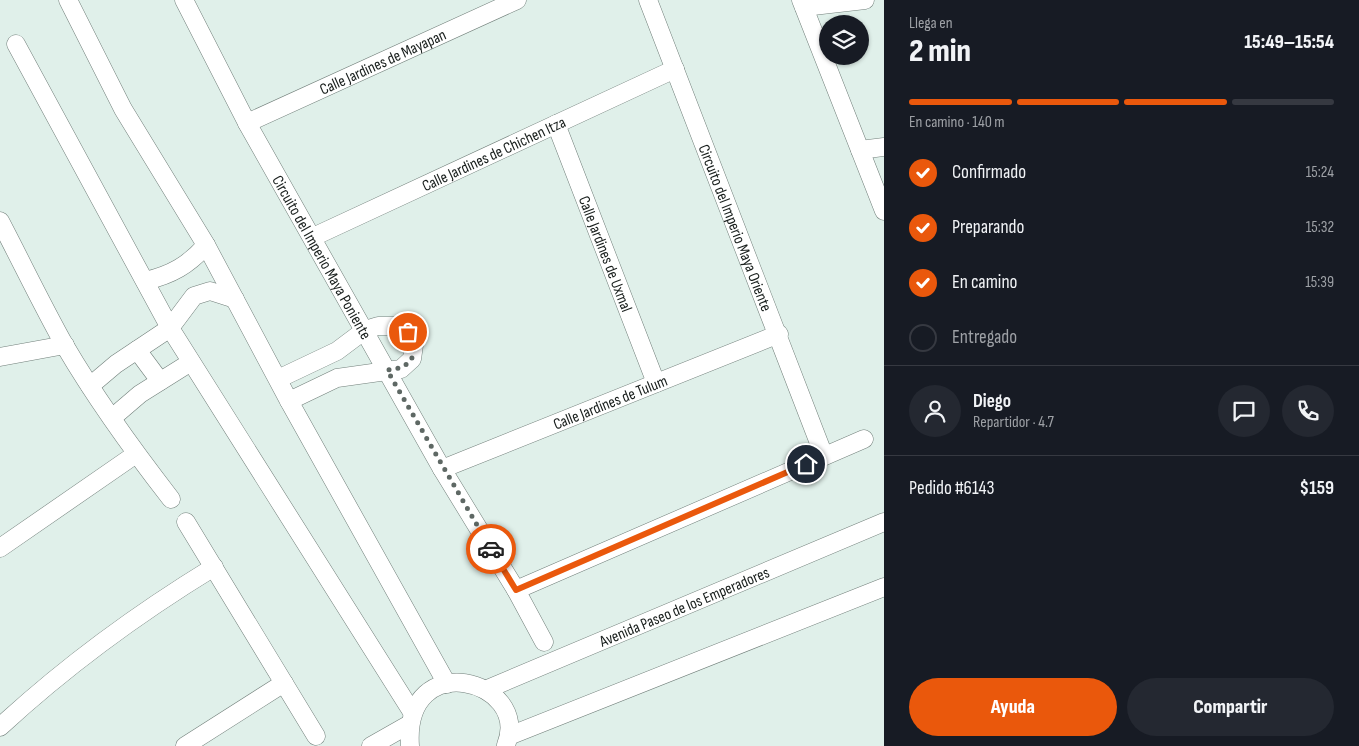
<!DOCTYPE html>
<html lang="es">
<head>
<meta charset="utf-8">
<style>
	:root { --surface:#171b24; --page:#242831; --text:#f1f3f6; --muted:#9ea1a6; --line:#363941; --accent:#ea580c }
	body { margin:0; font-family:"Sofia Sans Condensed",sans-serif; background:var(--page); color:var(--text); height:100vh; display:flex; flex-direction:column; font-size:19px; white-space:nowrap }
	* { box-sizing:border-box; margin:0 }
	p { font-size:16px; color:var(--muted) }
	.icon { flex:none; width:28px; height:28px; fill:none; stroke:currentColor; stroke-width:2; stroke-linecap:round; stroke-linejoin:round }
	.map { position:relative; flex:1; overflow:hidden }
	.sheet { display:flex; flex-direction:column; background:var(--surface); width:475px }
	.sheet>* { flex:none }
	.buttons { position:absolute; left:819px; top:15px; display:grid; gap:10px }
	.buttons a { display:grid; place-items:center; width:50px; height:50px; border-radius:50%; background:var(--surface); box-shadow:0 1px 4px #0004; font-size:25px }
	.pin { position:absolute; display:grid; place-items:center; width:42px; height:42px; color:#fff; margin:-21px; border:2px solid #fff; border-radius:50%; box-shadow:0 1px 5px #0007 }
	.courier { position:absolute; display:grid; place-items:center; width:50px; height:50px; margin:-25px; border:4px solid #ea580c; border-radius:50%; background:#fff; color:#222; box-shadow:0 1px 6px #0007 }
	.overview em { font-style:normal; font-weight:800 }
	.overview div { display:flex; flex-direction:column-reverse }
	.overview { display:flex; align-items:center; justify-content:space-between; height:85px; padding:0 25px }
	h1 { font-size:32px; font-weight:800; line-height:38px }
	.bar { display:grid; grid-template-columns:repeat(4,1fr); gap:8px 5px; align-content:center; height:60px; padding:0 25px }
	.bar i { height:6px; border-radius:4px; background:var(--line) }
	.bar .selected { background:var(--accent) }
	.bar p { grid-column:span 4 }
	.line { display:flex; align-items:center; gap:12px; padding:0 25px; border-top:1px solid var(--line) }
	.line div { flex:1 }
	.round { display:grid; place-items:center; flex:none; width:52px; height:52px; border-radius:26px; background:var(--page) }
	ol { padding:0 25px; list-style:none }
	li { display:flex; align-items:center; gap:15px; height:55px }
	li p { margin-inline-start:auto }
	li .icon { padding:5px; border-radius:50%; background:var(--accent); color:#fff; stroke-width:4 }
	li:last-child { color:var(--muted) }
	li i { width:28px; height:28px; border:2px solid var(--line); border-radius:50% }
	.action { display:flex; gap:10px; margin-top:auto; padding:10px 25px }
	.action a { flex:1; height:58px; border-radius:30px; background:var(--accent); color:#fff; font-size:20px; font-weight:800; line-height:58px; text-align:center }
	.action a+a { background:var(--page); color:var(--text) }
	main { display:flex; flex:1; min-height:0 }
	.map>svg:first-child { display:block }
</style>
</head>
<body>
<main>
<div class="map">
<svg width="884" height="746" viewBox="0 0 884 746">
	<rect width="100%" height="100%" fill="#e0f0ea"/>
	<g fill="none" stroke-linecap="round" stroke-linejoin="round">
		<g stroke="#717f7a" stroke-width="19">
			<g id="street">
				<polyline points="68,0 123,109 206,245 289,401 447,684"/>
				<path id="s1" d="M184,0l63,123 195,346 74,121 28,52"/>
				<path id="s2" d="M648,0l176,456"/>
				<polyline points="801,0 884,211"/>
				<polyline points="804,7 865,0"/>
				<polyline points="16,44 170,328 412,712"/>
				<path id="s3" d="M247,123l270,-123"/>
				<path id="s4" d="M556,124l100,259"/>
				<polyline points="860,150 884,147"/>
				<path d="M0,221c22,42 42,84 65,125 31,53 68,104 106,153"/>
				<path id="s5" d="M313,237l362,-168"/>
				<path d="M145,281c26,-6 44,-16 61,-36"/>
				<polyline points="137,350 160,381"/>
				<polyline points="0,357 65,345"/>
				<polyline points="278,379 337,351 365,330 378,326 395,326 408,332 414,345 412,359 401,369 337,378 289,401"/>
				<polyline points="90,386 116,364 170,328 194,296 210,291 235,299"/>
				<polyline points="112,418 140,394 191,362"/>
				<path id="s6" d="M442,469l337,-135"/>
				<polyline points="186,522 316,736"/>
				<polyline points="0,548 136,454"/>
				<polyline points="516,590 864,439"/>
				<path id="s7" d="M485,690l399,-168"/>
				<path d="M0,727c66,-61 137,-113 214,-160"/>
				<polyline points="509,736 884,587"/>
				<polyline points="185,746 284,683"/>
				<polyline points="371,746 408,725"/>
				<path d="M410,746c-7,-101 122,-66 96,-1"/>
			</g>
		</g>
		<use href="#street" stroke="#fff" stroke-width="18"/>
	</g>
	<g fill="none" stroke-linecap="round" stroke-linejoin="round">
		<path stroke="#5e6864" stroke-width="5" stroke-dasharray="0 9" d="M408,332c12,23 4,36 -21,38l104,179"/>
		<polyline stroke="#ea580c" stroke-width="6" points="491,549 516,590 806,464"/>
	</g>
	<g text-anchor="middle" stroke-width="4" stroke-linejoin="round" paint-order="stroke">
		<g font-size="16" fill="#181e1c" stroke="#eefef7">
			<text dy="6" stroke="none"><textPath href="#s3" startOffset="149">Calle Jardines de Mayapan</textPath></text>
			<text dy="6" stroke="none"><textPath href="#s5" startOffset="199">Calle Jardines de Chichen Itza</textPath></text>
			<text dy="6" stroke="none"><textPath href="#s2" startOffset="244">Circuito del Imperio Maya Oriente</textPath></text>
			<text dy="6" stroke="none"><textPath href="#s4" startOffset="139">Calle Jardines de Uxmal</textPath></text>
			<text dy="6" stroke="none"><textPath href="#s1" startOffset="292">Circuito del Imperio Maya Poniente</textPath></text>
			<text dy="6" stroke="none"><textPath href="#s6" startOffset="181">Calle Jardines de Tulum</textPath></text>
			<text dy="6" stroke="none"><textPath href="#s7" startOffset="216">Avenida Paseo de los Emperadores</textPath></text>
		</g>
	</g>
</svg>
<div class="buttons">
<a><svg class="icon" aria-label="layers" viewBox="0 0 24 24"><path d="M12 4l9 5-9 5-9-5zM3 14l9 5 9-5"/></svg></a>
</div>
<div class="pin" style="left:408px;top:332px;background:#ea580c"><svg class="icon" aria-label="bag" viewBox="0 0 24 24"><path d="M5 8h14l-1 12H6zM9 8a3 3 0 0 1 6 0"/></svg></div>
<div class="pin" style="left:806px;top:464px;background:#1f2937"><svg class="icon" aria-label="home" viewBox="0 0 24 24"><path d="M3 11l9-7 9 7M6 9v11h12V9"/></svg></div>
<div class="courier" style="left:491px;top:549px"><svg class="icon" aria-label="car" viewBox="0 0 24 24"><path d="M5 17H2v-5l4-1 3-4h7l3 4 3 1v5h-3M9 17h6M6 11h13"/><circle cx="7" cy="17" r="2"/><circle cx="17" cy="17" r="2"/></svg></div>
</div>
<section class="sheet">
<div class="overview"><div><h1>2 min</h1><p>Llega en</p></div><em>15:49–15:54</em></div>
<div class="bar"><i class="selected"></i><i class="selected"></i><i class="selected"></i><i></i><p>En camino · 140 m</p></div>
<ol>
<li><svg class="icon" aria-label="check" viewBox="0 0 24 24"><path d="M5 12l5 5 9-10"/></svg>Confirmado<p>15:24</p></li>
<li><svg class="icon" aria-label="check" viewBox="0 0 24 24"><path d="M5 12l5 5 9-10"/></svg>Preparando<p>15:32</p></li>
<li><svg class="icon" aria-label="check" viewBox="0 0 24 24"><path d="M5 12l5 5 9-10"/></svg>En camino<p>15:39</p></li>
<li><i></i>Entregado</li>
</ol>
<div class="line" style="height:90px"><a class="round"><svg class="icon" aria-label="person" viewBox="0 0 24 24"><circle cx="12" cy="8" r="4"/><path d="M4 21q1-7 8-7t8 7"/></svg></a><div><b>Diego</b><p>Repartidor · 4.7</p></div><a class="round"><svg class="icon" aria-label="chat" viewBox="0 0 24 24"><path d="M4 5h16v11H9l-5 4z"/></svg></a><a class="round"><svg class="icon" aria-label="phone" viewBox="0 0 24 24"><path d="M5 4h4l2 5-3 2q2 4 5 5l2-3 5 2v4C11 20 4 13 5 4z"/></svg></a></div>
<div class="line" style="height:65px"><div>Pedido #6143</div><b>$159</b></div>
<div class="action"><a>Ayuda</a><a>Compartir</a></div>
</section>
</main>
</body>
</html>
